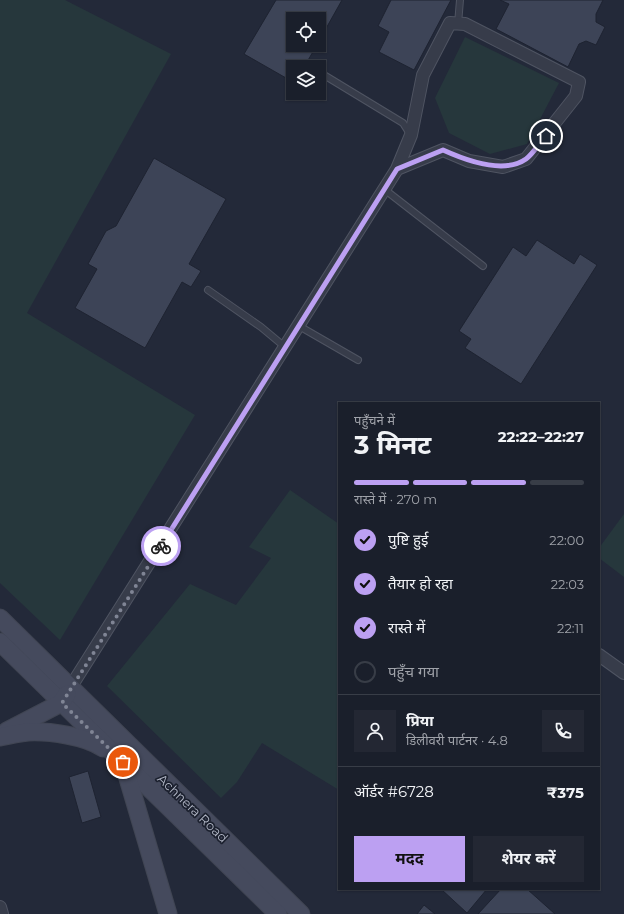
<!DOCTYPE html>
<html lang="hi">
<head>
<meta charset="utf-8">
<style>
	:root { --surface:#1a1f2b; --page:#232733; --text:#f1f3f6; --muted:#9fa2a9; --line:#383d47; --accent:#bca0f2 }
	body { margin:0; font-family:Montserrat,"Noto Sans Devanagari",sans-serif; background:var(--page); color:var(--text); height:100vh; display:flex; flex-direction:column; font-size:15px; white-space:nowrap }
	* { box-sizing:border-box; margin:0 }
	p { font-size:13px; color:var(--muted) }
	.icon { flex:none; width:22px; height:22px; fill:none; stroke:currentColor; stroke-width:2; stroke-linecap:round; stroke-linejoin:round }
	.map { position:relative; flex:1; overflow:hidden }
	.details { position:absolute; left:338px; top:402px; width:262px; height:488px; display:flex; flex-direction:column; background:var(--surface); border-radius:0px; box-shadow:0 1px 3px #0004,0 0 0 1px var(--line) }
	.details>* { flex:none }
	.controls { position:absolute; left:286px; top:12px; display:grid; gap:8px }
	.controls a { display:grid; place-items:center; width:40px; height:40px; border-radius:0px; background:var(--surface); box-shadow:0 1px 3px #0004,0 0 0 1px var(--line); font-size:20px }
	.pin { position:absolute; display:grid; place-items:center; width:34px; height:34px; color:#fff; margin:-17px; border:2px solid #fff; border-radius:50%; box-shadow:0 1px 4px #0007 }
	.courier { position:absolute; display:grid; place-items:center; width:40px; height:40px; margin:-20px; border:3px solid #bca0f2; border-radius:50%; background:#fff; color:#222; box-shadow:0 1px 5px #0007 }
	.overview em { font-style:normal; font-weight:700 }
	.overview div { display:flex; flex-direction:column-reverse }
	.overview { display:flex; align-items:center; justify-content:space-between; height:68px; padding:0 16px }
	h1 { font-size:26px; font-weight:700; line-height:30px }
	.bar { display:grid; grid-template-columns:repeat(4,1fr); gap:6px 4px; align-content:center; height:48px; padding:0 16px }
	.bar i { height:5px; border-radius:3px; background:var(--line) }
	.bar .current { background:var(--accent) }
	.bar p { grid-column:span 4 }
	.line { display:flex; align-items:center; gap:10px; padding:0 16px; border-top:1px solid var(--line) }
	.line div { flex:1 }
	.round { display:grid; place-items:center; flex:none; width:42px; height:42px; border-radius:0px; background:var(--page) }
	ol { padding:0 16px; list-style:none }
	li { display:flex; align-items:center; gap:12px; height:44px }
	li p { margin-inline-start:auto }
	li .icon { padding:4px; border-radius:50%; background:var(--accent); color:#111; stroke-width:4 }
	li:last-child { color:var(--muted) }
	li i { width:22px; height:22px; border:2px solid var(--line); border-radius:50% }
	.action { display:flex; gap:8px; margin-top:auto; padding:8px 16px }
	.action a { flex:1; height:46px; border-radius:0px; background:var(--accent); color:#111; font-size:16px; font-weight:700; line-height:46px; text-align:center }
	.action a+a { background:var(--page); color:var(--text) }
	.map>svg:first-child { display:block }
</style>
</head>
<body>
<div class="map">
<svg width="624" height="914" viewBox="0 0 624 914">
	<rect width="100%" height="100%" fill="#232939"/>
	<g fill="#26373c">
		<polygon points="0,0 65,0 171,54 27,313 195,415 60,640 0,583"/>
		<polygon points="465,37 559,83 527,144 490,154 449,133 435,98"/>
		<polygon points="290,490 339,524 339,790 262,743 237,782 221,798 107,686 190,584 236,605 271,558 249,547"/>
		<polygon points="624,514 624,577 599,558 599,548"/>
	</g>
	<g fill="#3d4457" stroke="#1e2331">
		<polygon points="276,0 342,0 319,41 319,19 293,19 293,45 317,45 304,67 293,67 293,82 244,54"/>
		<polygon points="391,0 451,0 414,70 379,52 389,32 378,26"/>
		<polygon points="500,0 603,0 596,14 596,22 605,27 596,45 586,41 579,44 568,67 496,29 509,4"/>
		<polygon points="154,158 226,199 189,264 201,271 191,287 182,282 145,348 75,308 97,269 88,264 106,231 116,226"/>
		<polygon points="537,240 574,264 580,254 597,265 521,384 465,348 471,339 459,331 513,247 526,256"/>
		<polygon points="88,771 101,817 82,823 69,777"/>
		<polygon points="441,889 487,889 467,913"/>
		<polygon points="501,889 527,889 555,914 478,914"/>
		<polygon points="424,905 435,914 417,914"/>
	</g>
	<g fill="none" stroke-linecap="round" stroke-linejoin="round">
		<g stroke="#4f5462" stroke-width="8">
			<g id="lane">
				<polyline points="458,24 460,0"/>
				<polyline points="319,72 403,123 410,134"/>
				<polyline points="384,189 483,266"/>
				<polyline points="208,290 261,327 285,347"/>
				<polyline points="299,326 358,360"/>
			</g>
		</g>
		<g stroke="#4f5462" stroke-width="14">
			<g id="street">
				<polyline points="599,655 624,673"/>
				<polyline points="70,688 397,169 443,150 469,161 503,167 526,159 576,96 579,82 465,24 450,23 423,75 411,135 397,169"/>
				<polyline points="0,907 2,914"/>
			</g>
		</g>
		<g stroke="#404553" stroke-width="19">
			<g id="secondary">
				<polyline points="0,618 301,914"/>
				<polyline points="0,642 278,914"/>
				<polyline points="7,731 61,703 67,694"/>
				<path d="M0,737c9,-2 19,-4 28,-5 21,-1 58,4 75,16"/>
				<polyline points="124,765 168,914"/>
			</g>
		</g>
		<use href="#lane" stroke="#373c4a" stroke-width="6"/>
		<use href="#street" stroke="#373c4a" stroke-width="12"/>
		<use href="#secondary" stroke="#454a5d" stroke-width="17"/>
	</g>
	<g fill="none" stroke-linecap="round" stroke-linejoin="round">
		<polyline stroke="#808595" stroke-width="4" stroke-dasharray="0 7.2" points="123,762 62,703 161,546"/>
		<path stroke="#bca0f2" stroke-width="5" d="M161,546l236,-377 46,-19c22,10 60,25 83,9 7,-5 14,-17 20,-23"/>
	</g>
	<g text-anchor="middle" stroke-width="3.5" stroke-linejoin="round" paint-order="stroke">
		<g font-size="13" fill="#b2b7c6" stroke="#1c212f">
			<text transform="translate(193 808) rotate(44)" y="5">Achnera Road</text>
		</g>
	</g>
</svg>
<div class="controls">
<a><svg class="icon" aria-label="locate" viewBox="0 0 24 24"><circle cx="12" cy="12" r="6"/><path d="M12 2v4M12 18v4M2 12h4M18 12h4"/></svg></a>
<a><svg class="icon" aria-label="layers" viewBox="0 0 24 24"><path d="M12 4l9 5-9 5-9-5zM3 14l9 5 9-5"/></svg></a>
</div>
<div class="pin" style="left:123px;top:762px;background:#ea580c"><svg class="icon" aria-label="bag" viewBox="0 0 24 24"><path d="M5 8h14l-1 12H6zM9 8a3 3 0 0 1 6 0"/></svg></div>
<div class="pin" style="left:546px;top:136px;background:#1f2937"><svg class="icon" aria-label="home" viewBox="0 0 24 24"><path d="M3 11l9-7 9 7M6 9v11h12V9"/></svg></div>
<div class="courier" style="left:161px;top:546px"><svg class="icon" aria-label="bike" viewBox="0 0 24 24"><circle cx="6" cy="16" r="4"/><circle cx="18" cy="16" r="4"/><path d="M6 16l4-8h5l3 8M10 8l3 8H6M13 5h3"/></svg></div>
<section class="details">
<div class="overview"><div><h1>3 मिनट</h1><p>पहुँचने में</p></div><em>22:22–22:27</em></div>
<div class="bar"><i class="current"></i><i class="current"></i><i class="current"></i><i></i><p>रास्ते में · 270 m</p></div>
<ol>
<li><svg class="icon" aria-label="check" viewBox="0 0 24 24"><path d="M5 12l5 5 9-10"/></svg>पुष्टि हुई<p>22:00</p></li>
<li><svg class="icon" aria-label="check" viewBox="0 0 24 24"><path d="M5 12l5 5 9-10"/></svg>तैयार हो रहा<p>22:03</p></li>
<li><svg class="icon" aria-label="check" viewBox="0 0 24 24"><path d="M5 12l5 5 9-10"/></svg>रास्ते में<p>22:11</p></li>
<li><i></i>पहुँच गया</li>
</ol>
<div class="line" style="height:72px"><a class="round"><svg class="icon" aria-label="person" viewBox="0 0 24 24"><circle cx="12" cy="8" r="4"/><path d="M4 21q1-7 8-7t8 7"/></svg></a><div><b>प्रिया</b><p>डिलीवरी पार्टनर · 4.8</p></div><a class="round"><svg class="icon" aria-label="phone" viewBox="0 0 24 24"><path d="M5 4h4l2 5-3 2q2 4 5 5l2-3 5 2v4C11 20 4 13 5 4z"/></svg></a></div>
<div class="line" style="height:52px"><div>ऑर्डर #6728</div><b>₹375</b></div>
<div class="action"><a>मदद</a><a>शेयर करें</a></div>
</section>
</div>
</body>
</html>
